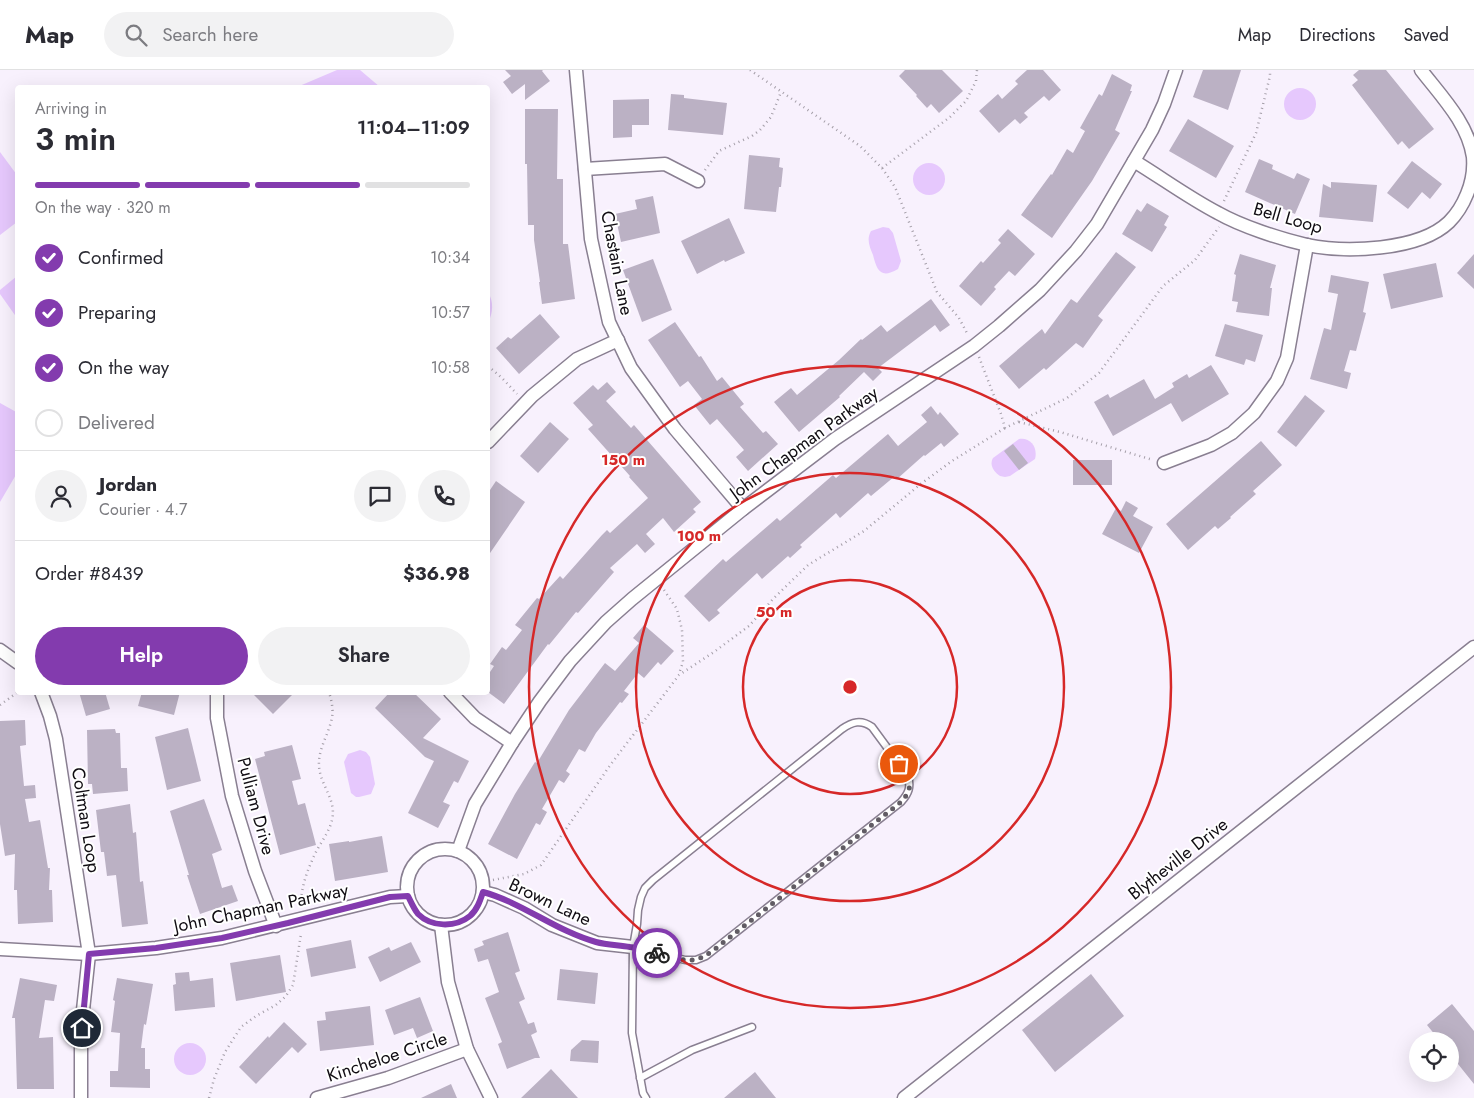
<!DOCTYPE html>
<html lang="en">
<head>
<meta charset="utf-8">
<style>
	:root { --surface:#fff; --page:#f2f2f3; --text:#2b2b33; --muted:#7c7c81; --line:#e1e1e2; --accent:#833bae }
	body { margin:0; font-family:Jost,sans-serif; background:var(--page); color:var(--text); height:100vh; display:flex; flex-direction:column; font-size:19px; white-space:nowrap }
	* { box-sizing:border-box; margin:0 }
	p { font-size:16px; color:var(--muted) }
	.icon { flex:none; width:28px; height:28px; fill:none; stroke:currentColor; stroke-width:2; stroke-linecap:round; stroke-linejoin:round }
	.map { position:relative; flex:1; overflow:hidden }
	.sheet { position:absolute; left:15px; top:15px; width:475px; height:610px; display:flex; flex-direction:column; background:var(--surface); border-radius:5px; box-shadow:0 5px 20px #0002 }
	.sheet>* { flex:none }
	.fabs { position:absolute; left:1409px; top:962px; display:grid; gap:10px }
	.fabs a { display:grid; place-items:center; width:50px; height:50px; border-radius:50%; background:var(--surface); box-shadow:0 5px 20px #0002; font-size:25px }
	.pin { position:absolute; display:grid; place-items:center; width:42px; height:42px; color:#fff; margin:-21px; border:2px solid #fff; border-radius:50%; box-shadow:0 1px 5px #0007 }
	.courier { position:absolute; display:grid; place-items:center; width:50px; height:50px; margin:-25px; border:4px solid #833bae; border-radius:50%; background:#fff; color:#222; box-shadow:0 1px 6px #0007 }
	.summary em { font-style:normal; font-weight:600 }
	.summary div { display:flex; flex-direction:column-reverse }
	.summary { display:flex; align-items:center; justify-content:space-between; height:85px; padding:0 20px }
	h1 { font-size:32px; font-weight:600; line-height:38px }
	.bar { display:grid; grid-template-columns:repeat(4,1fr); gap:8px 5px; align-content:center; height:60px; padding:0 20px }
	.bar i { height:6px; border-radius:4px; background:var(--line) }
	.bar .selected { background:var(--accent) }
	.bar p { grid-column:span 4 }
	.line { display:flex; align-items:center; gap:12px; padding:0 20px; border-top:1px solid var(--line) }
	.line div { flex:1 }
	.round { display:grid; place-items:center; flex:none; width:52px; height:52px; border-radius:26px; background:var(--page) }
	ol { padding:0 20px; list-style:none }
	li { display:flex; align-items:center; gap:15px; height:55px }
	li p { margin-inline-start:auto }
	li .icon { padding:5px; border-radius:50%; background:var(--accent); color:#fff; stroke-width:4 }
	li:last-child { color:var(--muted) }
	li i { width:28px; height:28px; border:2px solid var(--line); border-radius:50% }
	.button { display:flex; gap:10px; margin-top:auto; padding:10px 20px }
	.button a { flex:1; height:58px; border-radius:30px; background:var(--accent); color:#fff; font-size:20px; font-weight:600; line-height:58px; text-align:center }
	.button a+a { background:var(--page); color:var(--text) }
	header { display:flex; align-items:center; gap:30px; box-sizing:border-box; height:70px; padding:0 25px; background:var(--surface); border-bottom:1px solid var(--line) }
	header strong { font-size:24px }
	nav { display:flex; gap:28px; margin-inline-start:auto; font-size:18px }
	.search { width:350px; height:45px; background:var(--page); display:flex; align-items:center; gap:12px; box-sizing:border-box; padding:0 18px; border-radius:28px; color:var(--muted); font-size:19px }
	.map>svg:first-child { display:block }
</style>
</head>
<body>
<header>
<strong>Map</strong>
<div class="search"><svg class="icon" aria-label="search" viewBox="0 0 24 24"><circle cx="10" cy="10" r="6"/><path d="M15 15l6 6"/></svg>Search here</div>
<nav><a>Map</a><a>Directions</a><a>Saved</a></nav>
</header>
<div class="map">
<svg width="1474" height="1028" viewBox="0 0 1474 1028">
	<rect width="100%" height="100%" fill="#f8f1fd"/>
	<g fill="#e6c8fd">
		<polygon points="337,0 360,0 380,17 297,17"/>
		<circle cx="1300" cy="34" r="16"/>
		<polygon points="0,82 17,105 17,152 0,165"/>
		<circle cx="929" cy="109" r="16"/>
		<path d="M883,157l6,1 4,5 8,28 -3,8c-17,10 -21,2 -25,-14 -3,-8 -7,-15 -2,-24z"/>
		<polygon points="17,206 17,248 0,224 0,220"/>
		<path d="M488,222c6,10 5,21 0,31z"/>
		<polygon points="0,333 18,343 17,403 0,432"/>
		<path d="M1019,369c12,-2 19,9 16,20l-25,17 -5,1 -5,-1c-6,-4 -11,-11 -7,-18z"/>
		<polygon points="360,680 366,682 370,687 375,714 371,724 359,727 356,727 351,723 344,692 348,684"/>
		<circle cx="190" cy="989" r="16"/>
	</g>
	<g fill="#bbb1c4">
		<polygon points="505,0 543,0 542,1 550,11 525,30 525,14 512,24 503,12 511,6"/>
		<polygon points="905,0 942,0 963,21 939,43 931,34 927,38 916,26 917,25 899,6"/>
		<polygon points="1027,0 1043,0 1061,20 1049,31 1044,26 1024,43 1028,47 1020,54 1015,49 999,63 979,41 998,24 1002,29 1018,14 1015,11"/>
		<polygon points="1203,0 1241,0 1228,40 1193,27"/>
		<polygon points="1359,0 1386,0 1434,59 1409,79 1402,71 1398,75 1352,15 1358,10 1353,5"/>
		<polygon points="1112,4 1132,15 1130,21 1132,21 1115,60 1120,63 1092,111 1052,168 1021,145 1051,104 1052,105 1067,79 1073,83 1085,61 1080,58 1099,24 1102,26"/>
		<polygon points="671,24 684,25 684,28 727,33 723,65 668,60"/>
		<polygon points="649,29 649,55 632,55 632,67 613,68 613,30"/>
		<polygon points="525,39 558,39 557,109 563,109 563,174 568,174 575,229 542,234 539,212 540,212 534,170 534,155 528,155 527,94 525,94"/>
		<polygon points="1188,49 1234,76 1216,108 1169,81"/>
		<polygon points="749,85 780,88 779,97 783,98 781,117 779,117 776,142 744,139"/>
		<polygon points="1259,89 1273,95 1272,99 1294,109 1297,103 1310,109 1295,144 1245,122"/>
		<polygon points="1412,91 1442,114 1430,129 1422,122 1408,139 1387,123"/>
		<polygon points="1331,112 1377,115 1373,152 1319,147 1323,114 1331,118"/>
		<polygon points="653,126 660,163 621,172 615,144 637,139 635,130"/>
		<polygon points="1147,133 1169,146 1164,155 1167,157 1152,182 1122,164 1137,139 1141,142"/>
		<polygon points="729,148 745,183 725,192 724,190 697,204 681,171"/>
		<polygon points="1008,159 1035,184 1015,206 1009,201 994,217 996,219 981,236 959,216 981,191 983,193 1001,173 998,170"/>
		<polygon points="1116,182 1136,197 1098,246 1103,250 1083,278 1076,273 1046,300 1044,298 1019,319 999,296 1042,259 1045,264 1071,229 1077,233"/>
		<polygon points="1240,184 1276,195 1270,218 1272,218 1269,246 1236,242 1238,232 1232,231 1236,205 1234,204"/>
		<polygon points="1474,184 1474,219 1457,203"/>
		<polygon points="653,189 672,240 642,252 623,200"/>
		<polygon points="1436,193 1443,227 1391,239 1383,204"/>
		<polygon points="1331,205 1369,212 1363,242 1366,243 1356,281 1350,280 1344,301 1351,303 1347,319 1310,309 1324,258 1331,260 1338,224 1328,222"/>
		<polygon points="931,229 950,255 940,262 935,255 878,298 882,302 873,311 864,302 839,326 840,327 799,362 774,332 791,318 797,325 839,290 861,269 862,270 881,255 887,262"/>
		<polygon points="540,244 560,267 519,304 496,278 508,267 511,269"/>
		<polygon points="675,252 699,287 701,286 717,311 722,307 744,334 740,337 763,363 766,361 778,374 748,401 736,387 744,380 717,349 710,355 694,335 702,329 688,311 680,317 648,270"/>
		<polygon points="1225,254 1263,265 1255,292 1246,289 1244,295 1215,286"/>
		<polygon points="1211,295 1229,324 1182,352 1171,333 1113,366 1094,332 1108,324 1110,328 1144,309 1155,329 1174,317 1172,313 1187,304 1189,308"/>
		<polygon points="607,312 616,322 606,331 631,358 634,355 701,432 693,439 696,442 674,462 663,448 646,464 655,474 645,483 637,474 610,498 614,502 578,543 576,542 549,575 548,574 504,634 488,622 488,605 494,596 490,594 502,577 506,580 522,560 515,555 537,528 539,529 560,506 563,509 602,465 607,460 610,463 648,428 629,407 630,406 588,359 593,355 573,333 593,315 598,320"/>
		<polygon points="1305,325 1325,341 1296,377 1277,362"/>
		<polygon points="931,336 938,345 940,342 959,364 944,377 941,373 925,386 924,385 897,409 895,406 871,426 868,423 840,448 836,443 800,475 802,477 790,488 788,486 762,509 757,503 717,540 720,543 709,552 684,526 723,489 726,492 777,448 780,451 833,405 836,408 888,364 898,376 927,352 921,345"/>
		<polygon points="550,352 569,369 538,403 520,386"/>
		<polygon points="1261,371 1282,395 1253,421 1256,424 1230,447 1231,448 1218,459 1215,456 1188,480 1166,454"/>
		<polygon points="1013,374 1028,393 1019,400 1004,381"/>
		<rect x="1073" y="390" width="39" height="25"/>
		<polygon points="496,411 525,432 488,486 488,423"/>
		<polygon points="1126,431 1138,438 1133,446 1153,457 1139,483 1102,464 1116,438 1121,441"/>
		<polygon points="644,555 674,581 661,595 658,592 644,608 638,603 624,621 629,624 622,633 620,632 596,663 585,682 579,679 566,701 570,704 564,713 559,710 542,739 547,742 540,755 536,753 517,789 488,774 515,724 535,692 537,693 569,640 605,593 615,601 639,573 633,568"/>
		<polygon points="79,622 105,622 110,639 86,646"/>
		<polygon points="142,622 180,622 174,645 138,636"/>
		<polygon points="251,622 295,622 273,644"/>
		<polygon points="390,622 413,622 441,649 423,668 469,691 458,713 454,711 443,732 450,735 438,758 408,743 434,691 425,687 375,638"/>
		<polygon points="25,650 26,675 20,676 24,716 35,715 36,728 25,729 29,752 40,750 48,798 50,798 49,820 52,820 53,852 18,854 17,820 14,820 15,784 5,786 0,754 0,651"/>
		<polygon points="188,658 201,711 167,720 155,667"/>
		<polygon points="115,659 116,663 120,663 121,698 127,698 128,721 93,724 92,714 88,714 87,660"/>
		<polygon points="292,675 301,709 292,711 298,735 305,733 316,775 280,785 255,689 265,686 264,682"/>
		<polygon points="204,729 222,780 212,784 222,818 232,815 238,831 200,844 187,805 189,805 170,741"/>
		<polygon points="130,734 133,763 136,762 140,812 143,811 148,854 122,857 116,805 107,806 104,782 101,782 96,740"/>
		<polygon points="382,766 388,802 335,811 329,774 349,771 349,772"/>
		<polygon points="508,862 520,901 515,903 525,929 519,932 528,954 534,952 537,962 531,965 540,988 535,988 507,999 498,974 502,972 485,928 499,922 488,889 478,892 474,879 484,875 482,871"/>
		<polygon points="351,870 356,898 311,907 306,879"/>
		<polygon points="411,872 421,892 380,912 368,887 389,877 391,881"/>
		<polygon points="280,885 286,922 236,931 230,893"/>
		<polygon points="560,899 598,903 595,934 557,930"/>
		<polygon points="189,902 190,911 213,908 215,937 175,941 173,915 176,914 175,903"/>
		<polygon points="1091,904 1124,946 1055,1002 1022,960"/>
		<polygon points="20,908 57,915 54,931 45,930 39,968 53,967 54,1019 17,1019 15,948 12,948"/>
		<polygon points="117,908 153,914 146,955 144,954 141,978 145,978 145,999 150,999 150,1018 110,1017 110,1001 118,1001 120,963 111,962 115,931 113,930"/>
		<polygon points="420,927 433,961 417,968 413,958 394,965 385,940"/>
		<polygon points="1452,934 1474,961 1474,1014 1450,984 1450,971 1440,971 1427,955"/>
		<polygon points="370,936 374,975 320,981 317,951 326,950 325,942"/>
		<polygon points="284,952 307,974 298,983 292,977 256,1014 239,997 268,966 269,968"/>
		<polygon points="582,970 599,971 598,993 570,991 571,980"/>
		<polygon points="551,999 578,1028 521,1028 546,1004"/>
		<polygon points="755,1002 776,1028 724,1028"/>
		<polygon points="451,1014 457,1028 421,1028"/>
	</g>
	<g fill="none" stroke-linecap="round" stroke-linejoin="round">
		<g stroke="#897f91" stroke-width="9">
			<g id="service">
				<path d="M633,877l52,13h11l10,-4 195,-154c8,-9 10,-15 7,-26l-36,-49c-11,-8 -20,-5 -30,2l-189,151 -8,8 -4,9 -3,13 -1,14 -4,23 -1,86 11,60 3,5"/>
				<polyline points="640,1008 692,980 752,957"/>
			</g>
		</g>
		<g stroke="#897f91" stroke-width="15">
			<g id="minor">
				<polyline points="576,0 591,169 609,252 631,298 675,359 743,439"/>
				<path d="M1134,91c28,17 55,37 84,52 23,13 62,26 89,32 38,8 112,6 142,-23 8,-8 14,-18 18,-28 5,-12 7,-25 6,-37 -5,-34 -32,-61 -52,-87"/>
				<polyline points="585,99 665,94 698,111"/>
				<polyline points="488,372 532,326 577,289 618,270"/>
				<polyline points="1164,393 1211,375 1232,363 1254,343 1277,311 1287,288 1307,175"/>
				<polyline points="0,580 18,593"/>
				<polyline points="41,622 50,646 56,669 89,884 81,959 81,1028"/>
				<polyline points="217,622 217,648 232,726 255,801 276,856"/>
				<polyline points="450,622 475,648 512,673"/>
				<circle cx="445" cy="817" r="38"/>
				<polyline points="458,781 475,734 512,673 540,631 570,591 606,552 632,529 743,439 835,369 974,276 999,256 1040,220 1076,181 1097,154 1152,60 1164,34 1176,0"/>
				<polyline points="483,822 495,825 524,838 552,855 597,873 633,877"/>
				<polyline points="441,855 448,912 467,979 491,1028"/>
				<polyline points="0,879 89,884 156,878 222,868 390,827 408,826"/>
				<polyline points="317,1028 388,1008 467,979"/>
				<polyline points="904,1028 1474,577"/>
			</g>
		</g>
		<g stroke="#a59fa9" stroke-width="2.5" stroke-dasharray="1 4" stroke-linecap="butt">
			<polyline points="750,0 860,76 882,98 895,117 937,222 959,248 968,265"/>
			<polyline points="882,98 950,47 966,31 976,11 977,0"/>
			<polyline points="705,100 719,81 752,66 760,60 771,47 781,22"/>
			<polyline points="1224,131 1256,63 1270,6 1270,0"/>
			<polyline points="979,287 1001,344 1005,358 1067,328 1099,303 1163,216 1195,190 1219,157"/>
			<polyline points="488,296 502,308 517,324"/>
			<polyline points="1019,352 1060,362 1153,390"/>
			<polyline points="664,520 677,539 682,560 683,592 679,604"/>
			<polyline points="0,635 18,622"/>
			<polyline points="493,810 524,804 541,795 611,694 679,605 714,582 749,556 773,529 808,495 864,461 922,413 952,391 1005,358"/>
			<path d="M301,835c0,-18 6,-34 14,-51 5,-11 14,-21 17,-34 5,-20 -12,-35 -13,-54 -1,-16 8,-29 12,-44 3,-10 1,-20 -2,-30"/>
			<polyline points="209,1028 214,1009 225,982 241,957 256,946 276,935 286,926 293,915 301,864"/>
		</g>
		<use href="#service" stroke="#fff" stroke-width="6"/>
		<use href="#minor" stroke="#fff" stroke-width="12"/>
	</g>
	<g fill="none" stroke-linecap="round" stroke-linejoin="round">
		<path stroke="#615c64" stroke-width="5" stroke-dasharray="0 9" d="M657,883c25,6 35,14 58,-4l186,-147c14,-15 9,-23 -2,-38"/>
		<path stroke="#833bae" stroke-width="6" d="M82,958l7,-74 67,-6 66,-10 66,-15 102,-26 18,-1c3,6 6,13 10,18 13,13 37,14 52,2 7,-6 10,-15 13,-24 40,11 73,39 113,50 11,3 23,3 34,5 9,1 18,4 27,6"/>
	</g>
	<g fill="none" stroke="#d62828" stroke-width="2.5">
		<circle cx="850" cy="617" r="107"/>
		<circle cx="850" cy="617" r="214"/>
		<circle cx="850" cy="617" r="321"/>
	</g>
	<g text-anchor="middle" stroke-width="4" stroke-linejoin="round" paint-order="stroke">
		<g font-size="18" fill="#100c12" stroke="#fff">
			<text transform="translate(1288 148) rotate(16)" y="6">Bell Loop</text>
			<text transform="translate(617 193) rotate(79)" y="6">Chastain Lane</text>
			<text transform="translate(804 373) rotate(-36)" y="6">John Chapman Parkway</text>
			<text transform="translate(256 736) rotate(75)" y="6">Pulliam Drive</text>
			<text transform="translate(86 750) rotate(81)" y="6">Coltman Loop</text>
			<text transform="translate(1178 789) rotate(-38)" y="6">Blytheville Drive</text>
			<text transform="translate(550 832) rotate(25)" y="6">Brown Lane</text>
			<text transform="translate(261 838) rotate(-12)" y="6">John Chapman Parkway</text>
			<text transform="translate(387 987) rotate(-18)" y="6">Kincheloe Circle</text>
		</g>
	</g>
	<circle cx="850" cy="617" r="8" fill="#d62828" stroke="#fff" stroke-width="2.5"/>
	<g font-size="15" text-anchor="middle" font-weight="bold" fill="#d62828" stroke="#fff" stroke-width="4" stroke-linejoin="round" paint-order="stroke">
		<text x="623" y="395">150 m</text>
		<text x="699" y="471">100 m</text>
		<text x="774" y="547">50 m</text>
	</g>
</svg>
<div class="fabs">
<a><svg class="icon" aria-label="locate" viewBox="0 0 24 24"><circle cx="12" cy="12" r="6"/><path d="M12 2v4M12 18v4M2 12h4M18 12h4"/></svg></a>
</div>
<div class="pin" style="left:899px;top:694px;background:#ea580c"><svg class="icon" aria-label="bag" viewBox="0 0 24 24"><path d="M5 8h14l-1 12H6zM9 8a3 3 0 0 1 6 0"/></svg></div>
<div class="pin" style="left:82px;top:958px;background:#1f2937"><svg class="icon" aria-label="home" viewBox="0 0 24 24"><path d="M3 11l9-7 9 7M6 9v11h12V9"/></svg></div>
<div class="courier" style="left:657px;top:883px"><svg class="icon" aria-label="bike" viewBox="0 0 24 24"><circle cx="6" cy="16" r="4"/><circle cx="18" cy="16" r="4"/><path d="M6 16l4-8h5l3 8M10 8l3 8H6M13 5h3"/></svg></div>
<section class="sheet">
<div class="summary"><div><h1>3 min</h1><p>Arriving in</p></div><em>11:04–11:09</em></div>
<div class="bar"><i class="selected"></i><i class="selected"></i><i class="selected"></i><i></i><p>On the way · 320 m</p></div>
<ol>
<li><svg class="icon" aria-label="check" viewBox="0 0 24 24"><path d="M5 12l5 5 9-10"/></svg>Confirmed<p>10:34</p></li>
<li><svg class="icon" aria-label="check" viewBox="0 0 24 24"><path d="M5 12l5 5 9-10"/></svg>Preparing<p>10:57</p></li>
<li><svg class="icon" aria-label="check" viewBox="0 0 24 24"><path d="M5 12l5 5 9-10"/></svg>On the way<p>10:58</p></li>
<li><i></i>Delivered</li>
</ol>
<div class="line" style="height:90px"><a class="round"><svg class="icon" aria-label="person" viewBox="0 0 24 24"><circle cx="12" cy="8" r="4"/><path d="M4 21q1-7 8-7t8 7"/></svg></a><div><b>Jordan</b><p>Courier · 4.7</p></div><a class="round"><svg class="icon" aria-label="chat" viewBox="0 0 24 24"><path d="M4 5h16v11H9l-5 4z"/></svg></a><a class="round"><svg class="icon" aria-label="phone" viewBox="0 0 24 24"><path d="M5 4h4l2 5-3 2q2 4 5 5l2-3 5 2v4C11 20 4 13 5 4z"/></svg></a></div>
<div class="line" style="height:65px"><div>Order #8439</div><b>$36.98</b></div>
<div class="button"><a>Help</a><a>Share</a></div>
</section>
</div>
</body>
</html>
